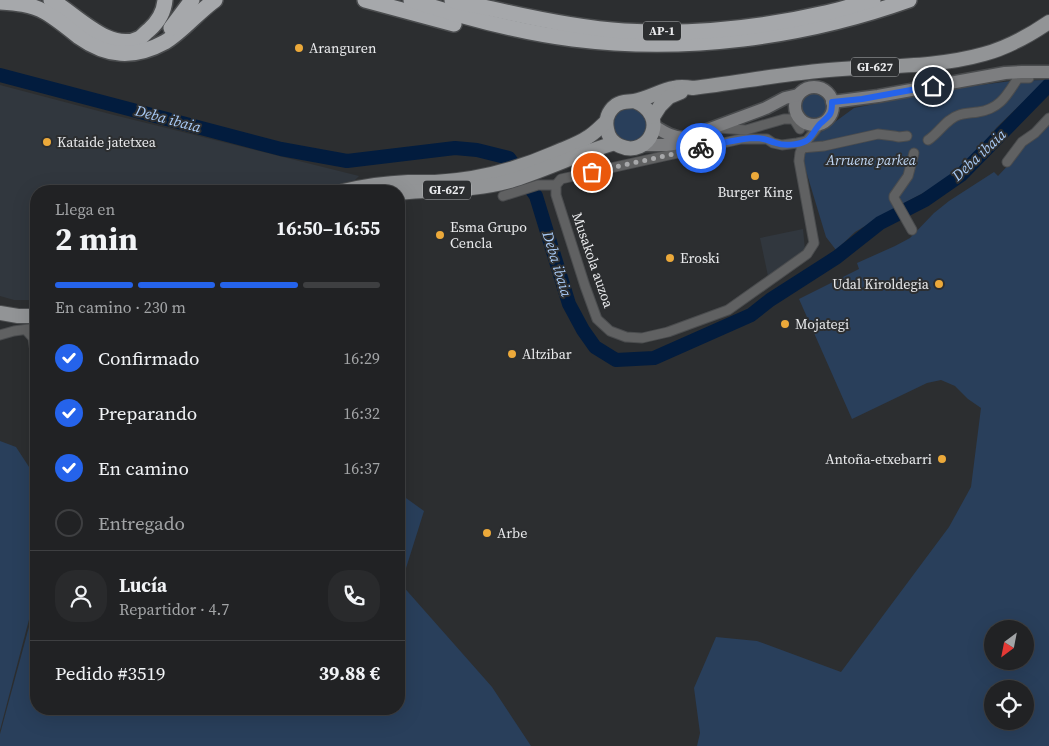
<!DOCTYPE html>
<html lang="es">
<head>
<meta charset="utf-8">
<style>
	:root { --surface:#212224; --page:#292a2c; --text:#f1f3f6; --muted:#a2a4a6; --line:#3e3f41; --accent:#2563eb }
	body { margin:0; font-family:"Source Serif 4",serif; background:var(--page); color:var(--text); height:100vh; display:flex; flex-direction:column; font-size:19px; white-space:nowrap }
	* { box-sizing:border-box; margin:0 }
	p { font-size:16px; color:var(--muted) }
	.icon { flex:none; width:28px; height:28px; fill:none; stroke:currentColor; stroke-width:2; stroke-linecap:round; stroke-linejoin:round }
	.map { position:relative; flex:1; overflow:hidden }
	.details { position:absolute; left:30px; top:185px; width:375px; height:530px; display:flex; flex-direction:column; background:var(--surface); border-radius:20px; box-shadow:0 5px 20px #0002,0 0 0 1px var(--line) }
	.details>* { flex:none }
	.needle { width:32px; rotate:212deg }
	.buttons { position:absolute; left:984px; top:620px; display:grid; gap:10px }
	.buttons a { display:grid; place-items:center; width:50px; height:50px; border-radius:50%; background:var(--surface); box-shadow:0 5px 20px #0002,0 0 0 1px var(--line); font-size:25px }
	.pin { position:absolute; display:grid; place-items:center; width:42px; height:42px; color:#fff; margin:-21px; border:2px solid #fff; border-radius:50%; box-shadow:0 1px 5px #0007 }
	.courier { position:absolute; display:grid; place-items:center; width:50px; height:50px; margin:-25px; border:4px solid #2563eb; border-radius:50%; background:#fff; color:#222; box-shadow:0 1px 6px #0007 }
	.headline em { font-style:normal; font-weight:700 }
	.headline div { display:flex; flex-direction:column-reverse }
	.headline { display:flex; align-items:center; justify-content:space-between; height:85px; padding:0 25px }
	h1 { font-size:32px; font-weight:700; line-height:38px }
	.bar { display:grid; grid-template-columns:repeat(4,1fr); gap:8px 5px; align-content:center; height:60px; padding:0 25px }
	.bar i { height:6px; border-radius:4px; background:var(--line) }
	.bar .active { background:var(--accent) }
	.bar p { grid-column:span 4 }
	.line { display:flex; align-items:center; gap:12px; padding:0 25px; border-top:1px solid var(--line) }
	.line div { flex:1 }
	.round { display:grid; place-items:center; flex:none; width:52px; height:52px; border-radius:20px; background:var(--page) }
	ol { padding:0 25px; list-style:none }
	li { display:flex; align-items:center; gap:15px; height:55px }
	li p { margin-inline-start:auto }
	li .icon { padding:5px; border-radius:50%; background:var(--accent); color:#fff; stroke-width:4 }
	li:last-child { color:var(--muted) }
	li i { width:28px; height:28px; border:2px solid var(--line); border-radius:50% }
	.map>svg:first-child { display:block }
</style>
</head>
<body>
<div class="map">
<svg width="1049" height="746" viewBox="0 0 1049 746">
	<rect width="100%" height="100%" fill="#2c2e30"/>
	<g fill="#31373e">
		<polygon points="0,85 110,114 359,176 355,180 317,191 36,191 36,300 14,300 0,296"/>
		<polygon points="803,229 805,250 768,276 760,238"/>
	</g>
	<g fill="#293f5b" fill-rule="evenodd">
		<polygon points="1046,80 997,127 958,172 929,190 902,204 855,232 836,250 826,237 803,161 802,154 813,138 854,108 950,89 1011,81"/>
		<circle cx="814" cy="105" r="13"/>
		<polygon points="638,105 651,127 633,145 615,138 611,119 619,108"/>
		<path d="M1049,125v621h-352l3,-13 -6,-45 22,-51 41,4 84,31 108,-145 22,-40 10,-79 -13,-9 -13,-13 -14,-6 -14,3 -75,36 -53,-120 60,-30 -2,-6 38,-17 15,-8 24,-25 15,-12 45,-29 4,4 14,-15 12,-16 14,-8 7,-10zM992,629h33v32h-33zM992,689h33v32h-33z"/>
		<polygon points="0,441 16,447 31,470 31,559 36,560 36,709 399,709 399,493 424,511 401,584 492,687 531,746 0,746 0,734 33,612 32,595 31,612 0,730"/>
	</g>
	<g fill="none" stroke-linecap="round" stroke-linejoin="round">
		<polyline stroke="#021c3e" stroke-width="14" points="0,75 281,149 347,161 455,148 477,150 509,158 536,196 569,304 583,330 595,347 616,360 654,358 751,315 770,300 837,257 880,223 925,200 961,175 1049,85"/>
		<g stroke="#4a4c4e" stroke-width="11">
			<g id="street">
				<polyline points="719,128 746,130 784,119 792,119 795,121 800,129"/>
				<path d="M928,140c11,-7 18,-21 31,-25 6,-2 13,-2 19,-3 22,-3 29,-17 40,-34h11"/>
				<path d="M807,141l-10,2 -15,2 -9,-2 -6,-4h-26l-180,40 -5,6v10l29,91 12,33 13,12 16,6 16,1 26,-6 60,-22 79,-56 7,-11 -15,-82 1,-8 4,-9c6,-7 12,-14 17,-21"/>
				<polyline points="801,148 824,146 878,134 894,136 899,137 907,136"/>
				<polyline points="1007,162 1022,142 1035,133 1049,118"/>
				<polyline points="503,196 538,185 556,185"/>
				<polyline points="912,230 894,198 894,196 908,176 914,153"/>
				<polyline points="26,330 33,338 36,359"/>
				<polyline points="0,335 14,331 36,328"/>
			</g>
		</g>
		<g stroke="#4a4c4e" stroke-width="15">
			<g id="secondary">
				<circle cx="814" cy="106" r="19"/>
				<polyline points="832,102 878,96 1005,73 1022,72 1049,72"/>
				<path d="M654,126c10,6 19,12 31,12"/>
				<polyline points="642,145 666,145 680,143 688,138 707,130 766,108 785,98 798,95"/>
			</g>
		</g>
		<g stroke="#4a4c4e" stroke-width="16">
			<g id="primary">
				<path d="M634,101c37,14 15,58 -14,45 -7,-3 -12,-10 -13,-17 -2,-9 1,-18 9,-24 6,-4 11,-3 18,-4 13,-2 27,-11 40,-13 6,-2 13,-1 19,0 42,-5 83,-13 125,-17 55,-6 113,-2 166,-17 22,-6 46,-19 65,-32"/>
				<polyline points="653,117 660,106 669,97 681,92"/>
				<path d="M343,191c21,-5 43,-8 65,-9 9,0 18,0 27,0 42,-2 80,-12 119,-29 11,-5 24,-9 34,-16 7,-4 12,-10 18,-15"/>
				<path d="M399,193c37,-4 75,-2 111,-12 36,-11 69,-28 105,-38"/>
				<polyline points="0,313 18,316 36,316"/>
			</g>
		</g>
		<g stroke="#4a4c4e" stroke-width="18">
			<g id="highway">
				<path d="M51,0c24,13 59,54 89,38 3,-2 6,-6 9,-8 9,-8 15,-18 16,-30"/>
				<polyline points="365,0 454,24"/>
				<path d="M411,0c52,17 106,32 162,39 112,14 229,-1 336,-39"/>
				<path d="M452,0c13,4 27,6 41,9 43,10 87,19 131,22 67,4 136,-3 201,-18 16,-3 32,-9 48,-13"/>
				<path d="M0,2c15,1 31,2 45,10 12,7 23,16 34,25 28,20 55,22 86,5 17,-10 33,-30 50,-42"/>
				<polyline points="171,28 192,0"/>
			</g>
		</g>
		<use href="#street" stroke="#606162" stroke-width="9"/>
		<use href="#secondary" stroke="#7d7e80" stroke-width="12"/>
		<use href="#primary" stroke="#929496" stroke-width="14"/>
		<use href="#highway" stroke="#a6a8ab" stroke-width="15"/>
	</g>
	<g fill="none" stroke-linecap="round" stroke-linejoin="round">
		<polyline stroke="#a7a8aa" stroke-width="5" stroke-dasharray="0 9" points="592,172 701,148"/>
		<path stroke="#2563eb" stroke-width="6" d="M701,148c17,-4 35,-9 53,-10 12,0 12,2 22,5 8,3 22,2 30,-2 6,-3 9,-13 15,-18 9,-8 11,-8 11,-21l30,-3 71,-13"/>
	</g>
	<g fill="#eca93a" stroke="#2c2e30" stroke-width="2">
		<circle cx="299" cy="48" r="5"/>
		<circle cx="47" cy="142" r="5"/>
		<circle cx="755" cy="176" r="5"/>
		<circle cx="440" cy="235" r="5"/>
		<circle cx="670" cy="258" r="5"/>
		<circle cx="939" cy="284" r="5"/>
		<circle cx="785" cy="324" r="5"/>
		<circle cx="512" cy="354" r="5"/>
		<circle cx="942" cy="459" r="5"/>
		<circle cx="487" cy="533" r="5"/>
	</g>
	<g text-anchor="middle" stroke-width="4" stroke-linejoin="round" paint-order="stroke">
		<g fill="#2c2e30" stroke="#b0b2b4" stroke-width="1">
			<rect x="643" y="21.5" width="38" height="19" rx="4"/>
			<rect x="851" y="57.5" width="48" height="19" rx="4"/>
			<rect x="423" y="180.5" width="48" height="19" rx="4"/>
		</g>
		<g font-size="12" font-weight="bold" fill="#e9eaec">
			<text x="662" y="35">AP-1</text>
			<text x="875" y="71">GI-627</text>
			<text x="447" y="194">GI-627</text>
		</g>
		<g font-size="14" fill="#e9eaec" stroke="#2c2e30" text-anchor="start">
			<text x="309" y="53">Aranguren</text>
			<text x="57" y="147">Kataide jatetxea</text>
			<text x="755" y="197" text-anchor="middle">Burger King</text>
			<text x="450" y="232">Esma Grupo<tspan x="450" dy="16">Cencla</tspan></text>
			<text x="680" y="263">Eroski</text>
			<text x="929" y="289" text-anchor="end">Udal Kiroldegia</text>
			<text x="795" y="329">Mojategi</text>
			<text x="522" y="359">Altzibar</text>
			<text x="932" y="464" text-anchor="end">Antoña-etxebarri</text>
			<text x="497" y="538">Arbe</text>
		</g>
		<g font-size="14" font-style="italic" fill="#c2d9f7" stroke="#2c2e30">
			<text x="871" y="165">Arruene parkea</text>
		</g>
		<g font-size="14" fill="#e9eaec" stroke="#2c2e30">
			<text transform="translate(593 260) rotate(71)" y="5">Musakola auzoa</text>
		</g>
		<g font-size="15" font-style="italic" fill="#a9cbf7" stroke="#2c2e30">
			<text transform="translate(168 119) rotate(15)" y="5">Deba ibaia</text>
			<text transform="translate(979 155) rotate(-43)" y="5">Deba ibaia</text>
			<text transform="translate(557 264) rotate(73)" y="5">Deba ibaia</text>
		</g>
	</g>
</svg>
<div class="buttons">
<a><svg class="needle" viewBox="-14 -14 28 28"><path d="M0-13l5 13h-10z" fill="#e53935"/><path d="M0 13l5-13h-10z" fill="#a2a4a6"/></svg></a>
<a><svg class="icon" aria-label="locate" viewBox="0 0 24 24"><circle cx="12" cy="12" r="6"/><path d="M12 2v4M12 18v4M2 12h4M18 12h4"/></svg></a>
</div>
<div class="pin" style="left:592px;top:172px;background:#ea580c"><svg class="icon" aria-label="bag" viewBox="0 0 24 24"><path d="M5 8h14l-1 12H6zM9 8a3 3 0 0 1 6 0"/></svg></div>
<div class="pin" style="left:933px;top:86px;background:#1f2937"><svg class="icon" aria-label="home" viewBox="0 0 24 24"><path d="M3 11l9-7 9 7M6 9v11h12V9"/></svg></div>
<div class="courier" style="left:701px;top:148px"><svg class="icon" aria-label="bike" viewBox="0 0 24 24"><circle cx="6" cy="16" r="4"/><circle cx="18" cy="16" r="4"/><path d="M6 16l4-8h5l3 8M10 8l3 8H6M13 5h3"/></svg></div>
<section class="details">
<div class="headline"><div><h1>2 min</h1><p>Llega en</p></div><em>16:50–16:55</em></div>
<div class="bar"><i class="active"></i><i class="active"></i><i class="active"></i><i></i><p>En camino · 230 m</p></div>
<ol>
<li><svg class="icon" aria-label="check" viewBox="0 0 24 24"><path d="M5 12l5 5 9-10"/></svg>Confirmado<p>16:29</p></li>
<li><svg class="icon" aria-label="check" viewBox="0 0 24 24"><path d="M5 12l5 5 9-10"/></svg>Preparando<p>16:32</p></li>
<li><svg class="icon" aria-label="check" viewBox="0 0 24 24"><path d="M5 12l5 5 9-10"/></svg>En camino<p>16:37</p></li>
<li><i></i>Entregado</li>
</ol>
<div class="line" style="height:90px"><a class="round"><svg class="icon" aria-label="person" viewBox="0 0 24 24"><circle cx="12" cy="8" r="4"/><path d="M4 21q1-7 8-7t8 7"/></svg></a><div><b>Lucía</b><p>Repartidor · 4.7</p></div><a class="round"><svg class="icon" aria-label="phone" viewBox="0 0 24 24"><path d="M5 4h4l2 5-3 2q2 4 5 5l2-3 5 2v4C11 20 4 13 5 4z"/></svg></a></div>
<div class="line" style="height:65px"><div>Pedido #3519</div><b>39.88 €</b></div>
</section>
</div>
</body>
</html>
